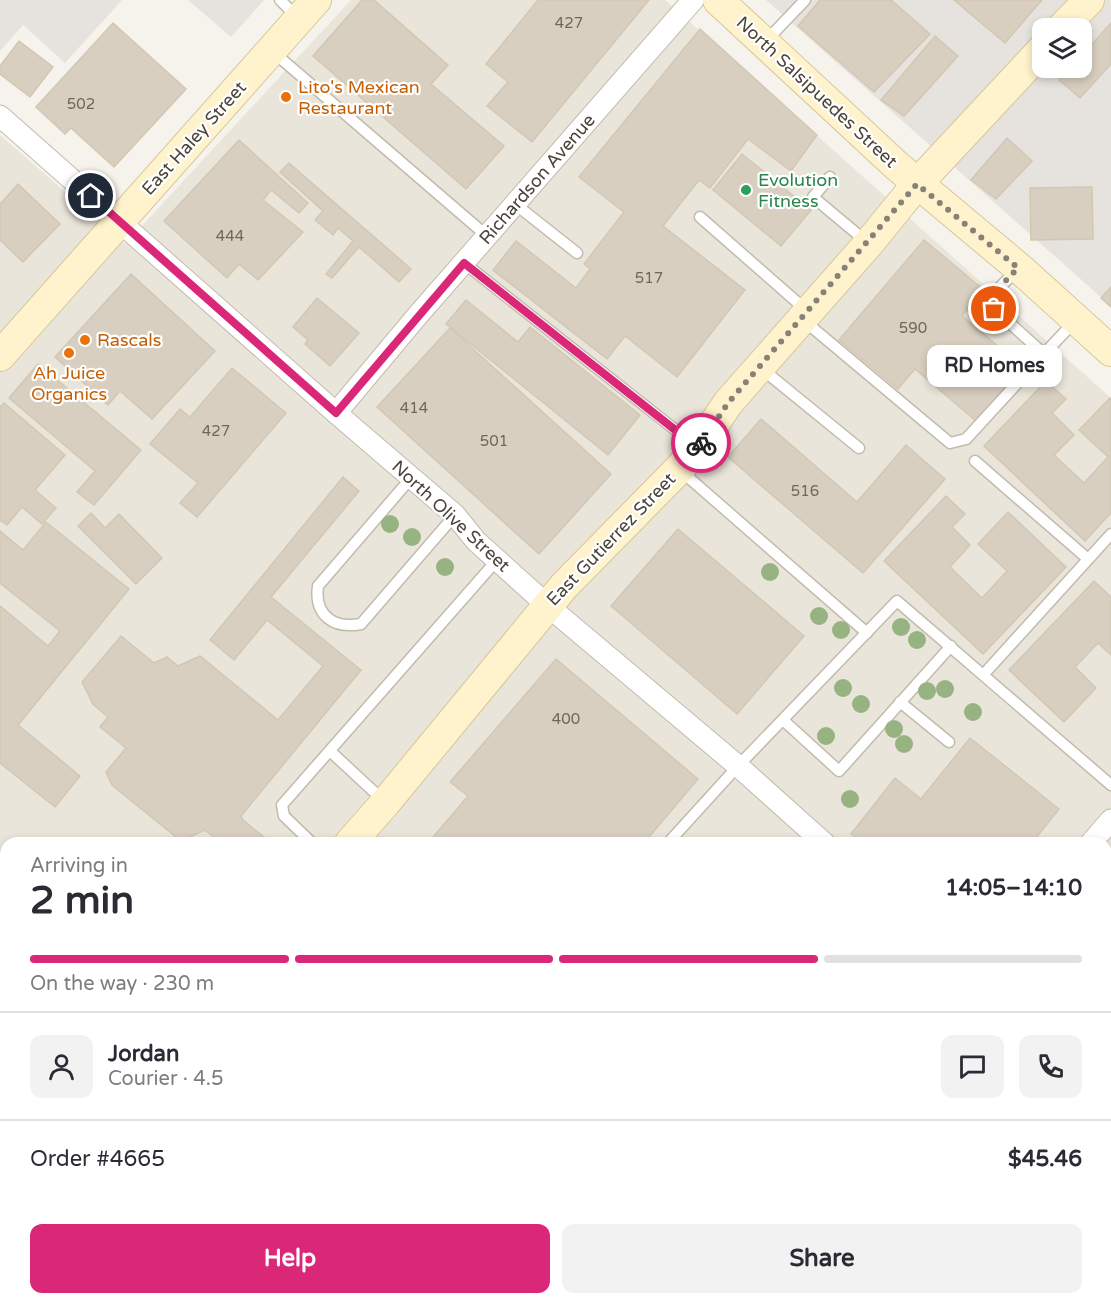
<!DOCTYPE html>
<html lang="en">
<head>
<meta charset="utf-8">
<style>
	:root { --surface:#fff; --page:#f2f2f3; --text:#2b2b33; --muted:#7c7c81; --line:#e1e1e2; --accent:#db2777 }
	body { margin:0; font-family:"Varela Round",sans-serif; background:var(--page); color:var(--text); height:100vh; display:flex; flex-direction:column; font-size:22px; white-space:nowrap }
	* { box-sizing:border-box; margin:0 }
	p { font-size:20px; color:var(--muted) }
	.icon { flex:none; width:33px; height:33px; fill:none; stroke:currentColor; stroke-width:2; stroke-linecap:round; stroke-linejoin:round }
	.map { position:relative; flex:1; overflow:hidden }
	.sheet { position:absolute; left:0px; top:837px; width:1112px; height:468px; display:flex; flex-direction:column; background:var(--surface); border-radius:18px 18px 0 0; box-shadow:0 3px 9px #0003 }
	.sheet>* { flex:none }
	.controls { position:absolute; left:1032px; top:18px; display:grid; gap:12px }
	.controls a { display:grid; place-items:center; width:60px; height:60px; border-radius:12px; background:var(--surface); box-shadow:0 3px 9px #0003; font-size:30px }
	.pin { position:absolute; display:grid; place-items:center; width:51px; height:51px; color:#fff; margin:-26px; border:3px solid #fff; border-radius:50%; box-shadow:0 2px 6px #0007 }
	.courier { position:absolute; display:grid; place-items:center; width:60px; height:60px; margin:-30px; border:4px solid #db2777; border-radius:50%; background:#fff; color:#222; box-shadow:0 2px 8px #0007 }
	.bubble { position:absolute; height:42px; border-radius:12px; background:var(--surface); box-shadow:0 3px 9px #0003; font-size:20px; font-weight:700; line-height:42px; text-align:center }
	.headline em { font-style:normal; font-weight:700 }
	.headline div { display:flex; flex-direction:column-reverse }
	.headline { display:flex; align-items:center; justify-content:space-between; height:102px; padding:0 30px }
	h1 { font-size:39px; font-weight:700; line-height:45px }
	.bar { display:grid; grid-template-columns:repeat(4,1fr); gap:9px 6px; align-content:center; height:72px; padding:0 30px }
	.bar i { height:8px; border-radius:4px; background:var(--line) }
	.bar .on { background:var(--accent) }
	.bar p { grid-column:span 4 }
	.line { display:flex; align-items:center; gap:15px; padding:0 30px; border-top:2px solid var(--line) }
	.line div { flex:1 }
	.round { display:grid; place-items:center; flex:none; width:63px; height:63px; border-radius:12px; background:var(--page) }
	.action { display:flex; gap:12px; margin-top:auto; padding:12px 30px }
	.action a { flex:1; height:69px; border-radius:12px; background:var(--accent); color:#fff; font-size:24px; font-weight:700; line-height:69px; text-align:center }
	.action a+a { background:var(--page); color:var(--text) }
	.map>svg:first-child { display:block }
</style>
</head>
<body>
<div class="map">
<svg width="1111" height="1305" viewBox="0 0 1111 1305">
	<rect width="100%" height="100%" fill="#f6f3ec"/>
	<polygon fill="#eae5da" points="351,0 665,0 1111,398 1111,1122 1106,1123 1106,843 6,843 6,1299 490,1299 469,1305 0,1305 0,135 125,244"/>
	<g fill="#e6e2dd" fill-rule="evenodd">
		<polygon points="0,0 122,0 65,63 23,25 0,51"/>
		<polygon points="188,0 264,0 231,37"/>
		<path d="M766,0h345v306zM1042,28h40v40h-40z"/>
	</g>
	<g fill="#d8cfc1" stroke="#d3c7b4" stroke-width="1.5">
		<polygon points="362,0 374,0 448,65 431,84 504,146 466,189 313,56"/>
		<polygon points="538,0 649,0 532,142 487,106 508,82 486,64"/>
		<polygon points="820,0 891,0 930,34 874,92 798,26"/>
		<polygon points="954,0 1042,0 1005,43"/>
		<polygon points="113,23 186,89 114,167 71,128 65,134 36,107"/>
		<polygon points="1111,23 1111,64 1080,98 1059,80 1070,68 1082,68 1082,55"/>
		<polygon points="700,29 817,135 791,171 748,139 710,188 699,180 663,226 745,290 677,377 625,336 607,359 493,270 516,241 576,288 590,269 584,264 624,212 579,177"/>
		<polygon points="935,36 958,56 904,116 881,100"/>
		<polygon points="19,41 53,67 30,97 0,74 0,66"/>
		<polygon points="1007,138 1032,161 996,199 971,180"/>
		<polygon points="239,140 308,203 299,213 271,190 263,200 303,232 258,280 239,264 227,278 164,221"/>
		<polygon points="742,154 811,210 781,246 713,190"/>
		<polygon points="289,163 411,269 399,282 359,247 332,278 326,274 353,241 338,228 333,235 315,220 323,211 280,172"/>
		<polygon points="18,184 60,224 23,262 0,240 0,204"/>
		<polygon points="1092,187 1093,239 1031,240 1030,188"/>
		<polygon points="924,240 984,290 962,316 1022,366 976,421 915,369 898,389 839,340"/>
		<polygon points="131,274 215,351 152,419 120,391 108,405 55,357"/>
		<polygon points="1111,287 1111,307 1101,298"/>
		<polygon points="317,298 359,333 330,366 305,344 308,340 293,327"/>
		<polygon points="466,300 518,342 530,327 640,415 608,455 446,324"/>
		<polygon points="450,328 611,474 539,554 377,407"/>
		<polygon points="38,364 141,450 94,505 77,492 95,471 9,398"/>
		<polygon points="232,368 286,413 197,517 180,503 198,483 150,444 180,409 190,417"/>
		<polygon points="1046,381 1066,399 1052,413 1074,435 1054,455 1084,483 1108,457 1079,430 1110,398 1111,399 1111,513 1085,541 984,446"/>
		<polygon points="4,403 65,455 35,490 56,508 42,524 22,507 7,525 0,520 0,407"/>
		<polygon points="761,419 857,502 906,445 945,479 863,573 728,457"/>
		<polygon points="343,477 359,491 271,597 361,670 241,816 243,820 271,843 219,843 220,842 205,830 181,841 112,785 106,772 126,748 100,727 108,717 93,704 82,682 121,636 154,663 167,657 178,666 200,656 278,720 323,666 267,620 234,660 210,640"/>
		<polygon points="946,496 965,514 952,527 970,545 950,567 982,598 1007,571 978,544 1008,512 1066,567 983,654 884,561"/>
		<polygon points="91,513 105,528 119,514 162,558 136,584 78,526"/>
		<polygon points="46,522 129,589 18,725 80,776 55,807 0,763 0,606 48,646 60,631 0,583 0,531 23,550"/>
		<polygon points="678,529 804,636 737,714 611,606"/>
		<polygon points="1094,581 1111,597 1111,655 1098,643 1075,667 1096,688 1064,722 1009,670"/>
		<polygon points="556,659 698,779 644,843 428,843 468,796 450,782"/>
		<polygon points="970,738 1059,809 1032,843 862,843 851,834 895,778 921,799"/>
		<polygon points="1111,916 1111,1045 1106,1041 1106,922"/>
		<polygon points="6,928 6,991 4,993 0,989 0,935"/>
		<polygon points="6,1092 6,1125 0,1132 0,1099"/>
		<polygon points="57,1299 139,1299 145,1305 63,1305"/>
		<polygon points="318,1299 439,1299 446,1305 313,1305"/>
	</g>
	<g fill="none" stroke-linecap="round" stroke-linejoin="round">
		<g stroke="#c2bbae" stroke-width="13">
			<g id="lane">
				<polyline points="280,0 297,17"/>
				<polyline points="765,42 805,0"/>
				<polyline points="272,51 487,236"/>
				<polyline points="830,177 813,197 868,243"/>
				<polyline points="515,204 577,253"/>
				<polyline points="700,217 806,310"/>
				<polyline points="464,263 697,447"/>
				<polyline points="1017,270 991,296 994,309 1044,354 1074,322"/>
				<polyline points="802,319 950,443 966,439 1044,354"/>
				<polyline points="762,369 859,448"/>
				<polyline points="975,461 1088,559"/>
				<polyline points="681,471 867,633"/>
				<path d="M411,478l-93,108c-4,30 16,43 43,38l94,-109"/>
				<polyline points="984,674 1111,534"/>
				<polyline points="900,702 949,742"/>
				<polyline points="783,720 839,771 951,646"/>
				<polyline points="330,751 385,802"/>
				<polyline points="312,843 284,816 282,805 497,560"/>
				<polyline points="668,843 738,766 897,601 1111,785"/>
				<polyline points="1106,1095 1111,1099"/>
				<polyline points="201,1299 208,1305"/>
			</g>
		</g>
		<g stroke="#c2bbae" stroke-width="23">
			<g id="street">
				<polyline points="0,116 336,413 455,515 476,541 548,606 738,766 824,843"/>
				<polyline points="336,413 418,315 693,0"/>
				<polyline points="1091,843 1111,820"/>
				<polyline points="0,872 6,877"/>
				<polyline points="14,1299 21,1305"/>
				<polyline points="213,1305 219,1299"/>
			</g>
		</g>
		<g stroke="#d6c79b" stroke-width="32">
			<g id="secondary">
				<polyline points="718,0 897,166 1019,268 1111,351"/>
				<polyline points="1062,28 1089,0"/>
				<polyline points="0,356 316,0"/>
				<polyline points="350,843 386,802 564,586 679,469 698,448 728,403 869,243 917,184 1042,50"/>
				<polyline points="0,1229 6,1222"/>
			</g>
		</g>
		<g stroke="#e0a43c" stroke-width="35">
			<g id="highway">
				<polyline points="1106,1172 1111,1171"/>
				<polyline points="1106,1254 1111,1253"/>
				<polyline points="654,1305 669,1299"/>
				<polyline points="883,1305 901,1299"/>
			</g>
		</g>
		<use href="#lane" stroke="#fff" stroke-width="10"/>
		<use href="#street" stroke="#fff" stroke-width="21"/>
		<use href="#secondary" stroke="#fff3cd" stroke-width="30"/>
		<use href="#highway" stroke="#ffcf6e" stroke-width="33"/>
	</g>
	<g fill="#97b381">
		<circle cx="390" cy="524" r="9"/>
		<circle cx="412" cy="537" r="9"/>
		<circle cx="445" cy="567" r="9"/>
		<circle cx="770" cy="572" r="9"/>
		<circle cx="819" cy="616" r="9"/>
		<circle cx="901" cy="627" r="9"/>
		<circle cx="841" cy="630" r="9"/>
		<circle cx="917" cy="640" r="9"/>
		<circle cx="843" cy="688" r="9"/>
		<circle cx="945" cy="689" r="9"/>
		<circle cx="927" cy="691" r="9"/>
		<circle cx="861" cy="704" r="9"/>
		<circle cx="973" cy="712" r="9"/>
		<circle cx="894" cy="729" r="9"/>
		<circle cx="826" cy="736" r="9"/>
		<circle cx="904" cy="744" r="9"/>
		<circle cx="850" cy="799" r="9"/>
	</g>
	<g fill="none" stroke-linecap="round" stroke-linejoin="round">
		<polyline stroke="#878178" stroke-width="6" stroke-dasharray="0 10.8" points="701,443 728,403 917,184 1018,268 991,296 994,309"/>
		<polyline stroke="#db2777" stroke-width="8" points="91,196 336,413 464,263 698,448 701,443"/>
	</g>
	<g fill="#e8710a" stroke="#fff" stroke-width="2">
		<circle cx="286" cy="97" r="6"/>
		<circle cx="85" cy="340" r="6"/>
		<circle cx="69" cy="353" r="6"/>
	</g>
	<circle fill="#2e9e5b" stroke="#fff" stroke-width="2" cx="746" cy="190" r="6"/>
	<g text-anchor="middle" stroke-width="4.5" stroke-linejoin="round" paint-order="stroke">
		<g font-size="15" fill="#6e675b">
			<text x="569" y="28">427</text>
			<text x="81" y="109">502</text>
			<text x="230" y="241">444</text>
			<text x="649" y="283">517</text>
			<text x="913" y="333">590</text>
			<text x="414" y="413">414</text>
			<text x="216" y="436">427</text>
			<text x="494" y="446">501</text>
			<text x="805" y="496">516</text>
			<text x="566" y="724">400</text>
		</g>
		<g font-size="18" fill="#c56008" stroke="#fff" text-anchor="start">
			<text x="298" y="93">Lito's Mexican<tspan x="298" dy="21">Restaurant</tspan></text>
			<text x="97" y="346">Rascals</text>
			<text x="69" y="379" text-anchor="middle">Ah Juice<tspan x="69" dy="21">Organics</tspan></text>
		</g>
		<g font-size="18" fill="#4b4439" stroke="#fff">
			<text transform="translate(817 92) rotate(43)" y="6">North Salsipuedes Street</text>
			<text transform="translate(194 138) rotate(-48)" y="6">East Haley Street</text>
			<text transform="translate(537 179) rotate(-49)" y="6">Richardson Avenue</text>
			<text transform="translate(451 516) rotate(43)" y="6">North Olive Street</text>
			<text transform="translate(611 539) rotate(-46)" y="6">East Gutierrez Street</text>
		</g>
		<g font-size="18" fill="#27864d" stroke="#fff" text-anchor="start">
			<text x="758" y="186">Evolution<tspan x="758" dy="21">Fitness</tspan></text>
		</g>
	</g>
</svg>
<div class="controls">
<a><svg class="icon" aria-label="layers" viewBox="0 0 24 24"><path d="M12 4l9 5-9 5-9-5zM3 14l9 5 9-5"/></svg></a>
</div>
<div class="pin" style="left:994px;top:309px;background:#ea580c"><svg class="icon" aria-label="bag" viewBox="0 0 24 24"><path d="M5 8h14l-1 12H6zM9 8a3 3 0 0 1 6 0"/></svg></div>
<div class="pin" style="left:91px;top:196px;background:#1f2937"><svg class="icon" aria-label="home" viewBox="0 0 24 24"><path d="M3 11l9-7 9 7M6 9v11h12V9"/></svg></div>
<div class="courier" style="left:701px;top:443px"><svg class="icon" aria-label="bike" viewBox="0 0 24 24"><circle cx="6" cy="16" r="4"/><circle cx="18" cy="16" r="4"/><path d="M6 16l4-8h5l3 8M10 8l3 8H6M13 5h3"/></svg></div>
<div class="bubble" style="left:927px;top:345px;width:135px">RD Homes</div>
<section class="sheet">
<div class="headline"><div><h1>2 min</h1><p>Arriving in</p></div><em>14:05–14:10</em></div>
<div class="bar"><i class="on"></i><i class="on"></i><i class="on"></i><i></i><p>On the way · 230 m</p></div>
<div class="line" style="height:108px"><a class="round"><svg class="icon" aria-label="person" viewBox="0 0 24 24"><circle cx="12" cy="8" r="4"/><path d="M4 21q1-7 8-7t8 7"/></svg></a><div><b>Jordan</b><p>Courier · 4.5</p></div><a class="round"><svg class="icon" aria-label="chat" viewBox="0 0 24 24"><path d="M4 5h16v11H9l-5 4z"/></svg></a><a class="round"><svg class="icon" aria-label="phone" viewBox="0 0 24 24"><path d="M5 4h4l2 5-3 2q2 4 5 5l2-3 5 2v4C11 20 4 13 5 4z"/></svg></a></div>
<div class="line" style="height:78px"><div>Order #4665</div><b>$45.46</b></div>
<div class="action"><a>Help</a><a>Share</a></div>
</section>
</div>
</body>
</html>
